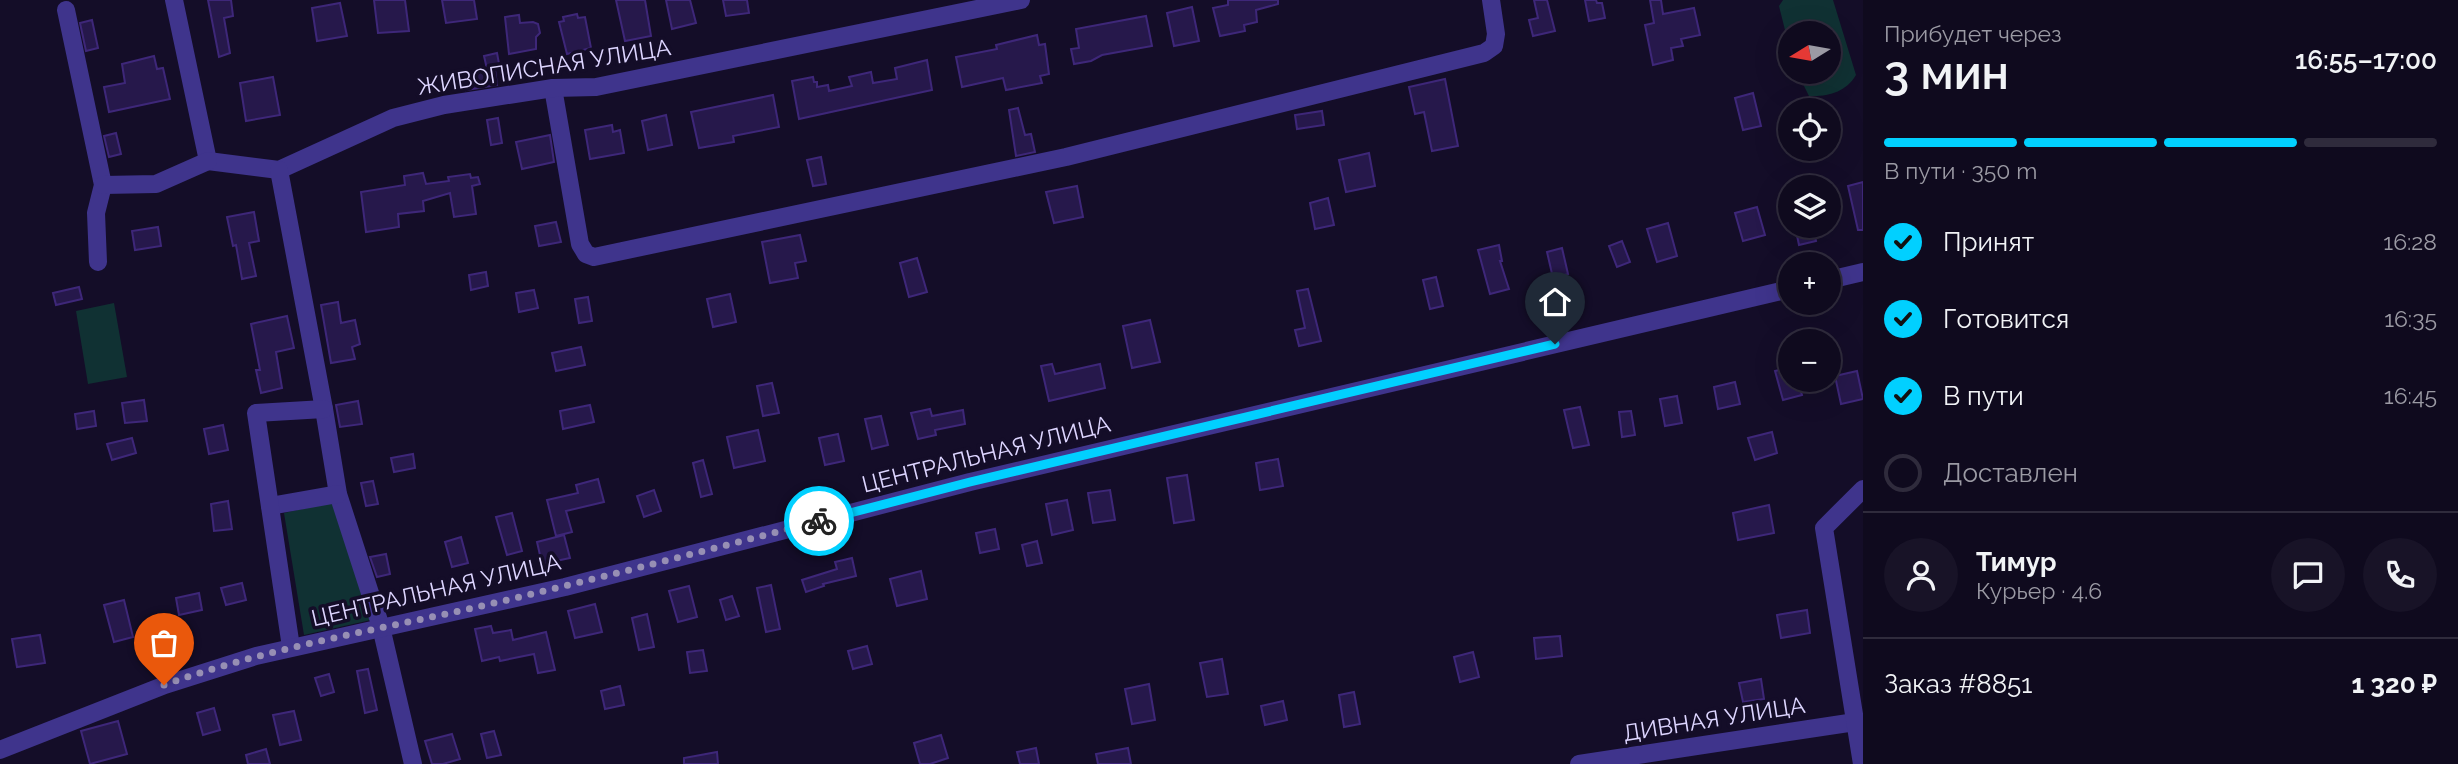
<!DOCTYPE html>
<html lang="ru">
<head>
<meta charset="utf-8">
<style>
	:root { --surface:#0f0a1e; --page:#181327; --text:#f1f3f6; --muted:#9b9aa4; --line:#2f2b3c; --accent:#01d0ff }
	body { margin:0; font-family:Raleway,sans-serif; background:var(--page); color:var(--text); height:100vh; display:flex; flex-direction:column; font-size:26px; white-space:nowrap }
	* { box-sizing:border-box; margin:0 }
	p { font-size:23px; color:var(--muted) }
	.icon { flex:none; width:38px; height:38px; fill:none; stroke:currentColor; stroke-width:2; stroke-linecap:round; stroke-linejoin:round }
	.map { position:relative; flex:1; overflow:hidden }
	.drawer { display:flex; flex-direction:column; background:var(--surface); width:595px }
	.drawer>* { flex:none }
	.needle { width:46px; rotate:259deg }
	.fabs { position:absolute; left:1778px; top:21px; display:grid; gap:14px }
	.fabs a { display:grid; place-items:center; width:63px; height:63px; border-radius:50%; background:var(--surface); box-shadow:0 7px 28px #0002,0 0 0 2px var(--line); font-size:35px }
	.pin { position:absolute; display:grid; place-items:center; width:60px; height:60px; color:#fff; margin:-72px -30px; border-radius:50% 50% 50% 0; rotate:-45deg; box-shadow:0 0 7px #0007 }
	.pin .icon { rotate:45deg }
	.courier { position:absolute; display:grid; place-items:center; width:70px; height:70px; margin:-35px; border:5px solid #01d0ff; border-radius:50%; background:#fff; color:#222; box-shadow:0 2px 9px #0007 }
	.headline em { font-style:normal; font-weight:600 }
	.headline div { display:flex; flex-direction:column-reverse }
	.headline { display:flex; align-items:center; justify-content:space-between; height:119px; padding:0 21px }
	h1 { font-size:46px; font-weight:600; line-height:52px }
	.bar { display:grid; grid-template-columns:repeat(4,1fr); gap:10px 7px; align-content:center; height:84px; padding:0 21px }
	.bar i { height:9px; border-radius:5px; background:var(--line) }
	.bar .selected { background:var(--accent) }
	.bar p { grid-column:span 4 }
	.line { display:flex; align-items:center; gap:18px; padding:0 21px; border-top:2px solid var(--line) }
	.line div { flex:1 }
	.round { display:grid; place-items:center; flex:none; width:74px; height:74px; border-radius:37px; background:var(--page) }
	ol { padding:0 21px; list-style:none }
	li { display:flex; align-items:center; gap:21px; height:77px }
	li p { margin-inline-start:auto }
	li .icon { padding:7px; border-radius:50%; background:var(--accent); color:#111; stroke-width:4 }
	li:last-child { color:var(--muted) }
	li i { width:38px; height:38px; border:4px solid var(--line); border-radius:50% }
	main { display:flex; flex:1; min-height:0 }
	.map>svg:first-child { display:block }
</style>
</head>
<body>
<main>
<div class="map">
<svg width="1863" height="764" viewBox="0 0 1863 764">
	<rect width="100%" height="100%" fill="#140d28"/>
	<g fill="#103133">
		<path d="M1783,0h50l23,75c-10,17 -28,22 -47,21l-12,-24h32v-39h-39v17l-11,-44z"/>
		<polygon points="114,303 127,377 88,384 76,311"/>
		<polygon points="334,502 371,620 304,635 284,513"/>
	</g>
	<g fill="#26184b" stroke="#3e2779" stroke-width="2">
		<polygon points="208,0 231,0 233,16 224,18 230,53 219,57"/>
		<polygon points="374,0 405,0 409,31 378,33"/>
		<polygon points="442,0 474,0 477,19 446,23"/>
		<polygon points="616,0 645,0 651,36 625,41"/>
		<polygon points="666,0 690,0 696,23 672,29"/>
		<polygon points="723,0 747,0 749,13 726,16"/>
		<polygon points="1228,0 1278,0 1278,4 1256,10 1257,22 1244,25 1245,31 1220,36 1213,8 1228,5"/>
		<polygon points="1534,0 1547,0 1555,31 1533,36 1529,20 1538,18"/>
		<polygon points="1585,0 1596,0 1597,3 1602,3 1605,18 1589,21"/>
		<polygon points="1650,0 1661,0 1663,14 1694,8 1700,35 1681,39 1683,46 1671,48 1673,60 1653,65 1645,25 1654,23"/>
		<polygon points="340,3 347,36 317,41 312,8"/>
		<polygon points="1192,7 1199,41 1174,46 1167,13"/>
		<polygon points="577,14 578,18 585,17 591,48 567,54 559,22 564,21 563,17"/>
		<polygon points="519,15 520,23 533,22 538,24 540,33 536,37 536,49 509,54 505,17"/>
		<polygon points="1146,16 1152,46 1102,55 1091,61 1074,64 1071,49 1079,48 1076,29"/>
		<polygon points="92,20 98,48 86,51 80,23"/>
		<polygon points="1037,35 1039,45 1045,44 1049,74 1040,76 1042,83 1006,90 1003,78 962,87 956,57 997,49 996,45"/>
		<polygon points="497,53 500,69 495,70 497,85 466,90 463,74 487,69 484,56"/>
		<polygon points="154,56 157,69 163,68 170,99 109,112 104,87 125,83 122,64"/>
		<polygon points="927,60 932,90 799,119 792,81 813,77 814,82 817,82 817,87 828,85 829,91 852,86 849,77 871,72 873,83 897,79 895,68"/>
		<polygon points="273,77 280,115 246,121 240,83"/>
		<polygon points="1445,79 1458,146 1432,151 1424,112 1415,114 1409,87"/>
		<polygon points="1753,93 1761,126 1743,130 1735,98"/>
		<polygon points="773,95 779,127 733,136 734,142 699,148 691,112"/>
		<polygon points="1018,108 1025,135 1031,134 1035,152 1016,156 1009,110"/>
		<polygon points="1322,111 1324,125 1297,129 1295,115"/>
		<polygon points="666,115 672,145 648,150 642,121"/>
		<polygon points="498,118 502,143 491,145 487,120"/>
		<polygon points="612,125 613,132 620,130 624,153 590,159 585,130"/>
		<polygon points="116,133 121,154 109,157 104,136"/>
		<polygon points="550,135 554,162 522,169 516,142"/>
		<polygon points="1369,153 1375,186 1346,192 1339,160"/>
		<polygon points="821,157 826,184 813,186 807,160"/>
		<polygon points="423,173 426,184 449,181 448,177 470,174 471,178 478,177 480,184 472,186 476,214 454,217 450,193 423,201 424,211 398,214 399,227 366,232 361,192 405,185 404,176"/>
		<polygon points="1863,182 1863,230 1858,230 1848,186"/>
		<polygon points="1077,186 1083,217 1054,223 1046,192"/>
		<polygon points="1328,198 1334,225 1315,229 1310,203"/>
		<polygon points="1757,207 1765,235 1743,241 1735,213"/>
		<polygon points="254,212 259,241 249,243 256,276 242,279 236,245 233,246 227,217"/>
		<polygon points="556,222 561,242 539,246 535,226"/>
		<polygon points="1668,223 1677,256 1657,262 1647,229"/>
		<polygon points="1795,226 1813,226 1816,241 1799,245"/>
		<polygon points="158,227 161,246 135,250 132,231"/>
		<polygon points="800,235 806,261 795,263 798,278 770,283 762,242"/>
		<polygon points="1622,241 1630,262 1617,267 1609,246"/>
		<polygon points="1499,245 1502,261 1500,261 1509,289 1490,294 1478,250"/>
		<polygon points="1562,248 1568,274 1553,278 1547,252"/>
		<polygon points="917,258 927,292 909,297 900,263"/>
		<polygon points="486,272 488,286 471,290 469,275"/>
		<polygon points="1436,277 1443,306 1430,309 1423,280"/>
		<polygon points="79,287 82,299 56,305 53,293"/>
		<polygon points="1308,289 1321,341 1299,346 1295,330 1305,328 1297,291"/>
		<polygon points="534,290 538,308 519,312 516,293"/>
		<polygon points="730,294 736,322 713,327 707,299"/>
		<polygon points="588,297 592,321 579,323 575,299"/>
		<polygon points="338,302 341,323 355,320 360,344 352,347 355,359 331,363 321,305"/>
		<polygon points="287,316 294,348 276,352 282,388 261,393 256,370 260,370 251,324"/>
		<polygon points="1150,320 1160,362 1132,368 1123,326"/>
		<polygon points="581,347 585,365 556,371 552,353"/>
		<polygon points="1052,364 1055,374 1100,364 1105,388 1049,401 1041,366"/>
		<polygon points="1790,367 1790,380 1798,380 1802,395 1783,400 1775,371"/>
		<polygon points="1857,371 1863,399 1841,404 1835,376"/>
		<polygon points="1735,382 1740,404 1718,409 1714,387"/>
		<polygon points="772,383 779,413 763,416 757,386"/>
		<polygon points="1677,396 1682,423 1665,426 1660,399"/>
		<polygon points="144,400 147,421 125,423 122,403"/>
		<polygon points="358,401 362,424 340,427 336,405"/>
		<polygon points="590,405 594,422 563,429 560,411"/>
		<polygon points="1580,407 1589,445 1573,448 1564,410"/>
		<polygon points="930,409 932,416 963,410 965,424 935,430 936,435 918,439 911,413"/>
		<polygon points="94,411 96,426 77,429 75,414"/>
		<polygon points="1631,411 1635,435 1622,437 1619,412"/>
		<polygon points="881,416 888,445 872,449 865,419"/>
		<polygon points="223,425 228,450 209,454 204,429"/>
		<polygon points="758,430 765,461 734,468 727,437"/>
		<polygon points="1772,432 1777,453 1755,460 1748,438"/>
		<polygon points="838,434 844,461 825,465 819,438"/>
		<polygon points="132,438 136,453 112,460 107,444"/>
		<polygon points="413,454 415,468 394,472 391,458"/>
		<polygon points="1278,459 1283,486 1260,490 1256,463"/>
		<polygon points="703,460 712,494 701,497 693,463"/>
		<polygon points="1187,475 1194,520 1174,523 1167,478"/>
		<polygon points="598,479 604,502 566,511 572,532 556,536 547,500 578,493 576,485"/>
		<polygon points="373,481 378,504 366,506 361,483"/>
		<polygon points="654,490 661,511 644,517 637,496"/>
		<polygon points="1110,490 1115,520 1093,523 1088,493"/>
		<polygon points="1067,500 1073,530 1052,535 1046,504"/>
		<polygon points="228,501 232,529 214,531 211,504"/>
		<polygon points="1769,505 1774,533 1738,540 1733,513"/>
		<polygon points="512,513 522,551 507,555 496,517"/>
		<polygon points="995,529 999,549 980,553 976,533"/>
		<polygon points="564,535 570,558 542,564 537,542"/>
		<polygon points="461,537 468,563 452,567 445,542"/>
		<polygon points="1037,541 1042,563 1027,566 1022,545"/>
		<polygon points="386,554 390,574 377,577 370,557"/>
		<polygon points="852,558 856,576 823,584 824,586 806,592 802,580 837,569 835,562"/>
		<polygon points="921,571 927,599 897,606 890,579"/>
		<polygon points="242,583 246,600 226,605 221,588"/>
		<polygon points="771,585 780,629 766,632 757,588"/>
		<polygon points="689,586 697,617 678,622 669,591"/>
		<polygon points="199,593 202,610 179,615 176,598"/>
		<polygon points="732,596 739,616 726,620 720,600"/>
		<polygon points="124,600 133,637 114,642 104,605"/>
		<polygon points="595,604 602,632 575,638 568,611"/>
		<polygon points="1807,610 1810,633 1781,638 1777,615"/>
		<polygon points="647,614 654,647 639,650 632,618"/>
		<polygon points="491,626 493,633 511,630 513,640 546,632 555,670 538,673 534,654 500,661 499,657 482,661 475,629"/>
		<polygon points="40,635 45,663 17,667 12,639"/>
		<polygon points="1560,636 1562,656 1536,659 1534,638"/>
		<polygon points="867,646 872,664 853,669 848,651"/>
		<polygon points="703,650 707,671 690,673 687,652"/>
		<polygon points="1473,652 1479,677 1460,682 1454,657"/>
		<polygon points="1222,659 1228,694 1207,697 1200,663"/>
		<polygon points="368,669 377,710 365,713 357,671"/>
		<polygon points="329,674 334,692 321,696 315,678"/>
		<polygon points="1761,679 1764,699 1743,702 1739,683"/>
		<polygon points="1149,684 1155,720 1132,724 1125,689"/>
		<polygon points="620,686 624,705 605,709 601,691"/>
		<polygon points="1354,692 1360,724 1344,727 1339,695"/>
		<polygon points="1283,701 1287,720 1265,725 1261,706"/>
		<polygon points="214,708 220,730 203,735 197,713"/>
		<polygon points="294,711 301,740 280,745 273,715"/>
		<polygon points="118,721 127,754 90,764 81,731"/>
		<polygon points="494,731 501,755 487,758 481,734"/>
		<polygon points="452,734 460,759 443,764 432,764 425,741"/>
		<polygon points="941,735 948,758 930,764 920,764 914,743"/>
		<polygon points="1036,748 1039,764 1020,764 1017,752"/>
		<polygon points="1128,748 1131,764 1098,764 1096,754"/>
		<polygon points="266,749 270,764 248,764 246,755"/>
		<polygon points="717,752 718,764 684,764 684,758"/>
	</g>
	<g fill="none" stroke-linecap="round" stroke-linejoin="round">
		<g stroke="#3f348c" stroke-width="18">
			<polyline points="174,0 208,161"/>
			<polyline points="66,10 103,185 96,213 98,262"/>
			<polyline points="553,88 580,244 586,254 594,257 1066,157 1484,53 1494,46 1496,34 1491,0"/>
			<polyline points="208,161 279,170 393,118 444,105 553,88 596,87 1021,0"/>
			<polyline points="279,170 324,409 338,494 381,627 413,764"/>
			<polyline points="103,185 156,184 208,161"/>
			<polyline points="1829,280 1863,272"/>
			<polyline points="270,506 338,494"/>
			<polyline points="291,647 256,413 324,409"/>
			<polyline points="0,750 165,685 256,656 565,587 970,482 1790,289"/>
			<polyline points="1579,764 1855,722"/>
			<polyline points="1862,764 1824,528 1863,489"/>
		</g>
	</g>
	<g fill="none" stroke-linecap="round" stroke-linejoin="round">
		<path stroke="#978fb4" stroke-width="7" stroke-dasharray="0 12.6" d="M164,685c101,-36 206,-54 309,-77 116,-27 231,-57 346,-87"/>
		<polyline stroke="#01d0ff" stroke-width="9" points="819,521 970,482 1555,344"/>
	</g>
	<g text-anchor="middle" stroke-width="7" stroke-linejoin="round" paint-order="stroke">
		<g font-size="23" fill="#ddd5ff" stroke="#140d28">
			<text transform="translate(544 67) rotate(-9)" y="8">ЖИВОПИСНАЯ УЛИЦА</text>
			<text transform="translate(986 454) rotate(-14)" y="8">ЦЕНТРАЛЬНАЯ УЛИЦА</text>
			<text transform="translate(436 590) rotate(-13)" y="8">ЦЕНТРАЛЬНАЯ УЛИЦА</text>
			<text transform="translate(1714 719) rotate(-9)" y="8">ДИВНАЯ УЛИЦА</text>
		</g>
	</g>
</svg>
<div class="fabs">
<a><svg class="needle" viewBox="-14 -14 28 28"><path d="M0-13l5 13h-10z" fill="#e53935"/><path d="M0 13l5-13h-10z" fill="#9b9aa4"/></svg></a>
<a><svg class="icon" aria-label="locate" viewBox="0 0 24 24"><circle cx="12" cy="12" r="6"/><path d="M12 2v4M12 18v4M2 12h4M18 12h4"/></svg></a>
<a><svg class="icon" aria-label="layers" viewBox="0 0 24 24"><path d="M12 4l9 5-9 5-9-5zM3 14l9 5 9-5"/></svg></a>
<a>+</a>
<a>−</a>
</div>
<div class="pin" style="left:164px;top:685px;background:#ea580c"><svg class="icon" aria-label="bag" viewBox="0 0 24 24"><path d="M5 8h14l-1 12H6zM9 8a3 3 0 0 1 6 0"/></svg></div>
<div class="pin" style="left:1555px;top:344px;background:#1f2937"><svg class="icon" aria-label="home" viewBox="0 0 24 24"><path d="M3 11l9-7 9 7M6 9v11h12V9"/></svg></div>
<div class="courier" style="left:819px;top:521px"><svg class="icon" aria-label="bike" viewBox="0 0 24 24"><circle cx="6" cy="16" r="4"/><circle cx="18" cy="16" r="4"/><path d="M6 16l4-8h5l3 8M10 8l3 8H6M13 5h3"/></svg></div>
</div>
<section class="drawer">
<div class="headline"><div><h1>3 мин</h1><p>Прибудет через</p></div><em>16:55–17:00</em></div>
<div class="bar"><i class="selected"></i><i class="selected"></i><i class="selected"></i><i></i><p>В пути · 350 m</p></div>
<ol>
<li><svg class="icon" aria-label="check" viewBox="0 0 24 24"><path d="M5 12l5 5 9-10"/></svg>Принят<p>16:28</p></li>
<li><svg class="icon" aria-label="check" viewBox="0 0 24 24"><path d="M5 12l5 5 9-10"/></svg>Готовится<p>16:35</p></li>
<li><svg class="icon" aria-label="check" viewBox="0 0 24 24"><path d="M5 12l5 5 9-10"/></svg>В пути<p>16:45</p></li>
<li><i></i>Доставлен</li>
</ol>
<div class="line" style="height:126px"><a class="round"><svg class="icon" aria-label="person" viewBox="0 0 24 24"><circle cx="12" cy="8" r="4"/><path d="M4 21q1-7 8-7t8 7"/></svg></a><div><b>Тимур</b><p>Курьер · 4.6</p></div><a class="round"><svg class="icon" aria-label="chat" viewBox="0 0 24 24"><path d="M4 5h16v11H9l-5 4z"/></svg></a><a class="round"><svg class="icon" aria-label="phone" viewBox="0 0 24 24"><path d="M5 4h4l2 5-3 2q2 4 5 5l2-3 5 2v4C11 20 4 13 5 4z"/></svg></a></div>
<div class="line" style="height:91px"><div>Заказ #8851</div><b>1 320 ₽</b></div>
</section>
</main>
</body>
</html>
